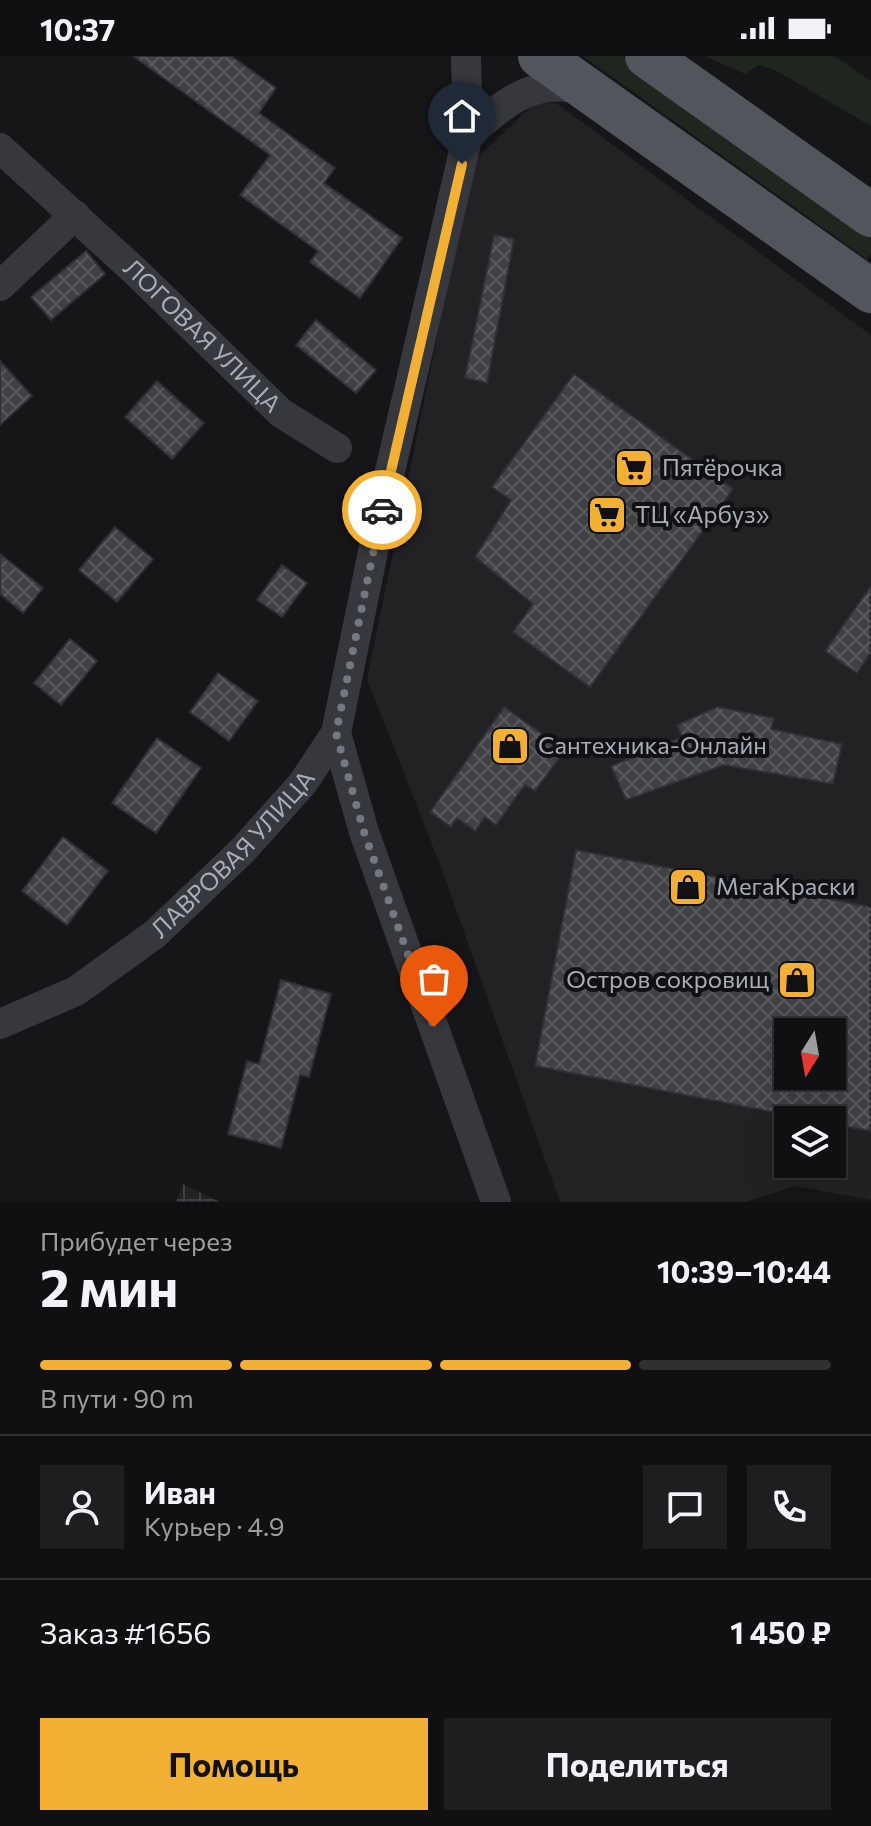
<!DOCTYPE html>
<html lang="ru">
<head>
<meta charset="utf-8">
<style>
	:root { --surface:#101012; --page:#1e1e20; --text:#f1f3f6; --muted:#9c9d9f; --line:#303032; --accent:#f2b134 }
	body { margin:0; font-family:Commissioner,sans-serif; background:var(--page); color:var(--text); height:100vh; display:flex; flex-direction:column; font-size:30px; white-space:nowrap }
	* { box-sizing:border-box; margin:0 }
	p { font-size:26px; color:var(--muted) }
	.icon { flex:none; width:44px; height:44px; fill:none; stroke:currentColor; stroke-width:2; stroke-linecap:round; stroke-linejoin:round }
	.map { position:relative; height:1146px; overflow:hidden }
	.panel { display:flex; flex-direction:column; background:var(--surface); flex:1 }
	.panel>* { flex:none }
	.needle { width:52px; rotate:191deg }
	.fabs { position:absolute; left:774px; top:962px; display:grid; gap:16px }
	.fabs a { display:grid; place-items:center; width:72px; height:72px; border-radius:0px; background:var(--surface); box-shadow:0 8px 32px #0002,0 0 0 2px var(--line); font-size:40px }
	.pin { position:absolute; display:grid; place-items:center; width:68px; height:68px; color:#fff; margin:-82px -34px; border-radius:50% 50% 50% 0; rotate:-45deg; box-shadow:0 0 8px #0007 }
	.pin .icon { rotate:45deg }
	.courier { position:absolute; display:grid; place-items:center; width:80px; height:80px; margin:-40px; border:6px solid #f2b134; border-radius:50%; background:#fff; color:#222; box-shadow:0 2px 10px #0007 }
	.overview em { font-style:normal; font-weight:700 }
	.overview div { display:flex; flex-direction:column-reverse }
	.overview { display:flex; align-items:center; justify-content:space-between; height:136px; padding:0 40px }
	h1 { font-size:52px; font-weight:700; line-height:60px }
	.bar { display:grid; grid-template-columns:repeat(4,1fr); gap:12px 8px; align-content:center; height:96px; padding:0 40px }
	.bar i { height:10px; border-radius:6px; background:var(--line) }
	.bar .on { background:var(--accent) }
	.bar p { grid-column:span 4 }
	.line { display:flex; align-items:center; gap:20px; padding:0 40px; border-top:2px solid var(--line) }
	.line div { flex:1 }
	.round { display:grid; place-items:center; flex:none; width:84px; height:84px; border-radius:0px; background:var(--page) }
	.action { display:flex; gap:16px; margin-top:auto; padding:16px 40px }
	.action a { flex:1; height:92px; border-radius:0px; background:var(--accent); color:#111; font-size:32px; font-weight:700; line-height:92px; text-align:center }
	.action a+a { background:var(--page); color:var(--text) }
	.status { display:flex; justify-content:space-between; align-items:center; height:56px; padding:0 40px; background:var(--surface); direction:ltr }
	.status svg { height:22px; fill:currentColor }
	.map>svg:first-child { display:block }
</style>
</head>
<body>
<div class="status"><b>10:37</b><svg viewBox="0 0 49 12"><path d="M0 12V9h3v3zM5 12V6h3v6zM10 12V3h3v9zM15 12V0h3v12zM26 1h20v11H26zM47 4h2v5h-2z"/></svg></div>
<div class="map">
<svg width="871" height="1146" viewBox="0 0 871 1146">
	<defs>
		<pattern id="industrial-grid" width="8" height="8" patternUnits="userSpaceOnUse" patternTransform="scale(2)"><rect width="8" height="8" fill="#222225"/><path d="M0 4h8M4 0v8" fill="none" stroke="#3f3f43"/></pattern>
		<pattern id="building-cross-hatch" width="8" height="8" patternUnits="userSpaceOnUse" patternTransform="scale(2)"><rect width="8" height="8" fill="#404145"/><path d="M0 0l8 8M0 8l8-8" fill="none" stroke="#595a5e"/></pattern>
	</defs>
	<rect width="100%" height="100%" fill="#161618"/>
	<path fill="#222225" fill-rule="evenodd" d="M535,47h21l315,232v865l-75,-14 -51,16h-185l-118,-332 -75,-191 106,-517zM788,976h44v44h-44zM788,1064h44v44h-44z"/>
	<polygon fill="url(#industrial-grid)" points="183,1128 220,1146 176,1146"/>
	<g fill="#1e261f">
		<polygon points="583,0 622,0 871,176 871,198 867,203"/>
		<polygon points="705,0 834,0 871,25 871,70 775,14 759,9 745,18"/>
	</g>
	<g fill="url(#building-cross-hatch)" stroke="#303034" stroke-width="2" fill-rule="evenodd">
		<polygon points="133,0 231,0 276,32 259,57 335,112 324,127 402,182 360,242 310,206 318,195 240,139 270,99"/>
		<polygon points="494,179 514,183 487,327 465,322"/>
		<polygon points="86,195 105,218 51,264 31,241"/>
		<polygon points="316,264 376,314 356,337 296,289"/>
		<polygon points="0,305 32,340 0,369"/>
		<polygon points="574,318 733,433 590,631 513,576 533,548 475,501 511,444 492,431"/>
		<polygon points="157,325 204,367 172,403 125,361"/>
		<polygon points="115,471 153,503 117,546 79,514"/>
		<polygon points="0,498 43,532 23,557 0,538"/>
		<polygon points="282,509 307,527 282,561 257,544"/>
		<polygon points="871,530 871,596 857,617 825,595"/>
		<polygon points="70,583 97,605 61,649 34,627"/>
		<polygon points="218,617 258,645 229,685 190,656"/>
		<polygon points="504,651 565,694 535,735 525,729 496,769 485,761 475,775 457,762 451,771 430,756"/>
		<polygon points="717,651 774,662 771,673 842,688 833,728 724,709 626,744 611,710 682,681 677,669"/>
		<polygon points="157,682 201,712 156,777 112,747"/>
		<polygon points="63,781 108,815 67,869 22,835"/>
		<path d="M576,794l295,57v224l-39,-7v-4h-18l-279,-54zM788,976h44v44h-44z"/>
		<polygon points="281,924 331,938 309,1021 300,1019 281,1092 228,1078 247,1005 259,1008"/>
	</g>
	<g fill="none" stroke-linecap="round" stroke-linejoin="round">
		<g stroke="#37383d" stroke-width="30">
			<path d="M466,0l2,78c40,-32 62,-56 116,-45"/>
			<path id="s1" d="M0,92l136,124 145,141 56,35"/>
			<polyline points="0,230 75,159"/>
			<polyline points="336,677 364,776 496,1146"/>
			<path id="s2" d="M0,968l76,-33 79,-57 87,-83 61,-68 33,-50 49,-240 83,-359"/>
		</g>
		<g stroke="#53555c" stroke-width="44">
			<polyline points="540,0 871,235"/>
			<polyline points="647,0 871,159"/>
		</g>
	</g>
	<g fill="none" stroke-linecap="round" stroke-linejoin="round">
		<polyline stroke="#757880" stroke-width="8" stroke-dasharray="0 14.4" points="382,454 336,677 364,776 434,971"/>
		<polyline stroke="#f2b134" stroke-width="10" points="382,454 462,108"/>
	</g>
	<defs>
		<g id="supermarket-square" transform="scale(2)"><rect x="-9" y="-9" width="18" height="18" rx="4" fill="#f2b134" stroke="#111113"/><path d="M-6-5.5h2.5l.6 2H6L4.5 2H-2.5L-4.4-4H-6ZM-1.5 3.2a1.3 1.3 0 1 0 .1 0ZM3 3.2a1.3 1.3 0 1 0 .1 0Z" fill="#111"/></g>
		<g id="shop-square" transform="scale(2)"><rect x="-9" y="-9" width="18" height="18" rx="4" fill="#f2b134" stroke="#111113"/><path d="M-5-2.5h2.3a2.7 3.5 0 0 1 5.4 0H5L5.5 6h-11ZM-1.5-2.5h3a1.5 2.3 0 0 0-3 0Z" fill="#111"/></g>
	</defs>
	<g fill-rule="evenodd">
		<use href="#supermarket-square" x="634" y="412"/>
		<use href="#supermarket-square" x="607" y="459"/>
		<use href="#shop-square" x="510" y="690"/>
		<use href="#shop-square" x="688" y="831"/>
		<use href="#shop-square" x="797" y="924"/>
	</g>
	<g text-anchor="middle" stroke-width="8" stroke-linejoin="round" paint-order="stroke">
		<g font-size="24" fill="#a8adb8" stroke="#111113">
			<text dy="8" stroke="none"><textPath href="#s1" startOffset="276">ЛОГОВАЯ УЛИЦА</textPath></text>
			<text dy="8" stroke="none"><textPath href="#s2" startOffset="292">ЛАВРОВАЯ УЛИЦА</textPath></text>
		</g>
		<g font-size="24" fill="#a8adb8" stroke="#111113" text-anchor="start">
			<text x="662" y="420">Пятёрочка</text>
			<text x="635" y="467">ТЦ «Арбуз»</text>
			<text x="538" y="698">Сантехника-Онлайн</text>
			<text x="716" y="839">МегаКраски</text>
			<text x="769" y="932" text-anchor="end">Остров сокровищ</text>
		</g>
	</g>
</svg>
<div class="fabs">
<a><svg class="needle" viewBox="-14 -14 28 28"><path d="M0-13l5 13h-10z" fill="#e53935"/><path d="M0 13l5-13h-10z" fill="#9c9d9f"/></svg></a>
<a><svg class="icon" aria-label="layers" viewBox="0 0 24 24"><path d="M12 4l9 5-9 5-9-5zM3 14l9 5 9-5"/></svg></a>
</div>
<div class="pin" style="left:434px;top:971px;background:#ea580c"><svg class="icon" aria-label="bag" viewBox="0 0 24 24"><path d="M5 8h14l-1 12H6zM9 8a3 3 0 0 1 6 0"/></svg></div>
<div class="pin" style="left:462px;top:108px;background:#1f2937"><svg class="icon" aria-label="home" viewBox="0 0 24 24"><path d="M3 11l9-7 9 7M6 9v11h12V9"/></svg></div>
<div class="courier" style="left:382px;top:454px"><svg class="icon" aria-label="car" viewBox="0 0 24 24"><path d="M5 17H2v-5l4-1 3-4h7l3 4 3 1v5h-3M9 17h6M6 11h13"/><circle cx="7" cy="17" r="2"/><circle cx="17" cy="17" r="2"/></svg></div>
</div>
<section class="panel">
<div class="overview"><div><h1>2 мин</h1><p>Прибудет через</p></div><em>10:39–10:44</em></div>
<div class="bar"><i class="on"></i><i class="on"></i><i class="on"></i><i></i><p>В пути · 90 m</p></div>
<div class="line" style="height:144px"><a class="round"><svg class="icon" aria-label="person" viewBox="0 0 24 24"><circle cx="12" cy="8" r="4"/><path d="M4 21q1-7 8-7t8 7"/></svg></a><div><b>Иван</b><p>Курьер · 4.9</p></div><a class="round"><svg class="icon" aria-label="chat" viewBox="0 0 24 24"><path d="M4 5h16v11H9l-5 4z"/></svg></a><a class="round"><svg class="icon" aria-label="phone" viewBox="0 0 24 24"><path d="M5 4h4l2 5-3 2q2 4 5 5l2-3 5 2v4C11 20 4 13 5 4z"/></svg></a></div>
<div class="line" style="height:104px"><div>Заказ #1656</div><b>1 450 ₽</b></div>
<div class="action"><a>Помощь</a><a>Поделиться</a></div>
</section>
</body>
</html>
